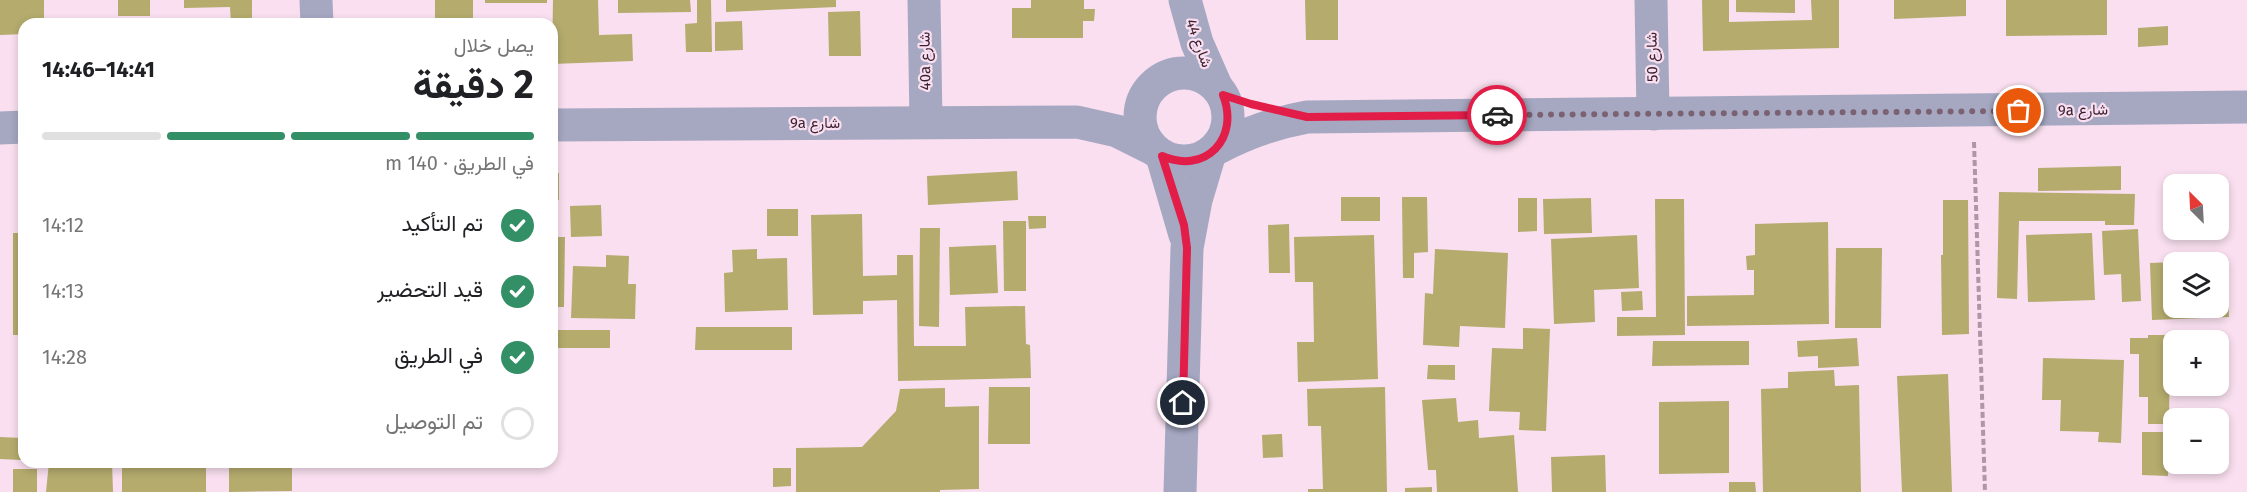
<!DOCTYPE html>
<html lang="ar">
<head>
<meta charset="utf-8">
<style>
	:root { --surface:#fff; --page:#f2f2f2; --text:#202124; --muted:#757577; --line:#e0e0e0; --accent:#338f66 }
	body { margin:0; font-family:"Fira Sans",Vazirmatn,sans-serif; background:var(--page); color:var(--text); direction:rtl; height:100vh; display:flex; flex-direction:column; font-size:22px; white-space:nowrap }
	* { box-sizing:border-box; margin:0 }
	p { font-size:20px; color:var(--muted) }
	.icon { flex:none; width:33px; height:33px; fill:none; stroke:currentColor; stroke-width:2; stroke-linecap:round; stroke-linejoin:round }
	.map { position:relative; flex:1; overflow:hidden; direction:ltr }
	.drawer { position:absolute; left:18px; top:18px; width:540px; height:450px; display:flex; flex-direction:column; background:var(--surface); border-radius:18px; box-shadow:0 3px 9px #0003; direction:rtl }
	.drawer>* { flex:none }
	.needle { width:39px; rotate:336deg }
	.buttons { position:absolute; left:2163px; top:174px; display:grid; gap:12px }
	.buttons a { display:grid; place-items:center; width:66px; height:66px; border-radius:12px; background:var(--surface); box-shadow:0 3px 9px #0003; font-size:30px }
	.pin { position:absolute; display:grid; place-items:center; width:51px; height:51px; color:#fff; margin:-26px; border:3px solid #fff; border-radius:50%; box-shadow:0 2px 6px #0007 }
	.courier { position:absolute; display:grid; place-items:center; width:60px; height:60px; margin:-30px; border:4px solid #e11d48; border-radius:50%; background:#fff; color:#222; box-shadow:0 2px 8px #0007 }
	.headline em { font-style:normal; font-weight:700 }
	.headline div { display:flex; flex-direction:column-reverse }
	.headline { display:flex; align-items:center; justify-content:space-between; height:102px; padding:0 24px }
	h1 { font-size:39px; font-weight:700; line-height:45px }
	.bar { display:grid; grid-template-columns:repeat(4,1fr); gap:9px 6px; align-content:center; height:72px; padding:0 24px }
	.bar i { height:8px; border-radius:4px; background:var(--line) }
	.bar .active { background:var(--accent) }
	.bar p { grid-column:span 4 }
	ol { padding:0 24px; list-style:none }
	li { display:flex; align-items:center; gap:18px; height:66px }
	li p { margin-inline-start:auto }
	li .icon { padding:6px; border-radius:50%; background:var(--accent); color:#fff; stroke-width:4 }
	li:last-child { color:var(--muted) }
	li i { width:33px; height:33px; border:3px solid var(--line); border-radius:50% }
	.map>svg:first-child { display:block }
</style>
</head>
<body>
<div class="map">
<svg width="2247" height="492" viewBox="0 0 2247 492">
	<rect width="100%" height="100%" fill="#f9dfef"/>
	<g fill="#b4ab6d">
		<polygon points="0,0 44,0 44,24 24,24 24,34 0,35"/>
		<rect x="118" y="0" width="32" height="16"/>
		<polygon points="184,0 252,0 252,24 231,24 230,7 184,8"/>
		<rect x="435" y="0" width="38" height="24"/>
		<rect x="485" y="0" width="62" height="3"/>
		<polygon points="553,0 598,0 599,35 632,34 633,61 552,64"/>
		<polygon points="618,0 690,0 691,12 618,13"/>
		<polygon points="697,0 711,0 712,52 686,52 685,24 697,23"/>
		<polygon points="726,0 836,0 836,7 726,12"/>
		<polygon points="1031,0 1084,0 1084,9 1095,9 1094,21 1083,21 1083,38 1012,38 1012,8 1031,8"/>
		<polygon points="1305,0 1338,0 1338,40 1306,40"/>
		<polygon points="1702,0 1729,0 1729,22 1812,20 1811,0 1839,0 1839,48 1703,51"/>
		<polygon points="1736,0 1795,0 1795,13 1736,12"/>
		<polygon points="1894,0 1966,0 1966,16 1894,19"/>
		<polygon points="2006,0 2107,0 2107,35 2006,36"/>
		<polygon points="860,11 861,56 829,56 828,12"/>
		<polygon points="212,18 225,19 225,24 212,24"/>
		<rect x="110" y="20" width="37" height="4"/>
		<polygon points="742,21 743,50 715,51 715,22"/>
		<polygon points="2168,26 2168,45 2138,47 2138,28"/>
		<polygon points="2121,166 2121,190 2038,191 2038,168"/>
		<polygon points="1017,171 1018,200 928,205 927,176"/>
		<rect x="552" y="173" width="7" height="27"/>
		<polygon points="1999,192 2135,194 2134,225 2105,225 2105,221 2019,221 2017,299 1997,298"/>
		<rect x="1341" y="197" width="39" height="24"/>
		<polygon points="1402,197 1427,197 1428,252 1414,253 1414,278 1403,278"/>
		<polygon points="1518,198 1537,198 1537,231 1518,232"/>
		<polygon points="1591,198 1592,233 1544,234 1543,199"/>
		<polygon points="1655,199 1684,199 1685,335 1617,336 1617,317 1656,317"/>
		<polygon points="1943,200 1968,200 1969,334 1942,335 1941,255 1943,255"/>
		<polygon points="601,205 602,236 571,237 570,206"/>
		<rect x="767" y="209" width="31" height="27"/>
		<polygon points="862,214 863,276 897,275 897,255 913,255 914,346 966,346 965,307 1025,306 1026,344 1030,345 1031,378 898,381 897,300 863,301 863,314 813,315 811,215"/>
		<polygon points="1028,216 1046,216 1046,228 1029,229"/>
		<polygon points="1003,221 1026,221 1026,291 1004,291"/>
		<polygon points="1828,222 1829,324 1687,326 1687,296 1754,295 1754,270 1747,270 1746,256 1755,255 1755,224"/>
		<polygon points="1289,224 1290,273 1269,273 1268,225"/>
		<polygon points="920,228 940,228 939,327 919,326"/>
		<polygon points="2138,229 2141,301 2122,302 2121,274 2104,275 2102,231"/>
		<rect x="13" y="233" width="11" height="102"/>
		<polygon points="2092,233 2095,300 2028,302 2026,235"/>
		<polygon points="1374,235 1378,379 1298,382 1297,342 1314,342 1313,282 1295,282 1294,237"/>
		<polygon points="1637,235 1639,288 1594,290 1595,322 1554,324 1551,239"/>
		<polygon points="552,237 565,237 564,307 552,307"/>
		<polygon points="996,245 998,293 950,295 949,247"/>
		<polygon points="1836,248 1882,248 1881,328 1835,328"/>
		<polygon points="757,249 757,259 787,258 788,310 725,312 724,273 733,272 732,250"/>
		<polygon points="1435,249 1508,253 1505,328 1460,326 1459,347 1423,345 1425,293 1433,294"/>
		<polygon points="606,255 629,256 628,284 636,284 635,319 571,318 573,266 606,267"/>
		<polygon points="2227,260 2229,317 2152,320 2150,263 2174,262 2174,308 2218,308 2218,261"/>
		<polygon points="1642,291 1643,310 1622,311 1621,292"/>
		<polygon points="696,327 792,327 792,350 695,350"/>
		<polygon points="1523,328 1550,329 1546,431 1519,430 1520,412 1489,411 1492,348 1523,349"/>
		<rect x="552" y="330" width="58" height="18"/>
		<polygon points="2148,335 2170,335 2169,424 2148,424 2148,397 2139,397 2139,354 2130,354 2130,338 2148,338"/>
		<polygon points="1857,338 1859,366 1818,368 1818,356 1798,357 1797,341"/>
		<polygon points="1653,341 1749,341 1749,365 1652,366"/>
		<polygon points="2043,358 2124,360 2121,443 2098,442 2099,432 2060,431 2061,400 2042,400"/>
		<polygon points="1428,365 1455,365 1455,380 1427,379"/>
		<polygon points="1834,370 1835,386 1859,385 1861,492 1763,492 1761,389 1788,388 1788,372"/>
		<polygon points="1948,374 1952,492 1902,492 1897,376"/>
		<polygon points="989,387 1030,387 1030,444 988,444"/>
		<polygon points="1385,387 1387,492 1308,492 1308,489 1323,489 1321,426 1308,426 1307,389"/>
		<polygon points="945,388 945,407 979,406 979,489 940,490 940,492 796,492 796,448 862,447 896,411 900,389"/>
		<polygon points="1456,398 1458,422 1478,420 1479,438 1514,435 1518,492 1437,492 1436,470 1428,470 1422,400"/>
		<polygon points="1729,401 1729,473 1659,474 1659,402"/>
		<polygon points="2142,432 2169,432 2168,476 2142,475"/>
		<polygon points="1282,434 1283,457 1263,458 1262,435"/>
		<polygon points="0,437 22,438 21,460 0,459"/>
		<polygon points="1605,455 1606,492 1552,492 1551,457"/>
		<polygon points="49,462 112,462 113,492 46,492"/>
		<polygon points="206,462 206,492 122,492 122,463"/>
		<polygon points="229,462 292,462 292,491 229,492"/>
		<polygon points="773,468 791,468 791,486 773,487"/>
		<rect x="13" y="469" width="24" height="23"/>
		<polygon points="1729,482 1755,482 1756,492 1729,492"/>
		<polygon points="1432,487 1432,492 1405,492 1405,488"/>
	</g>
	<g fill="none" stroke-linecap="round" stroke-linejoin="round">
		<polyline stroke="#af95a5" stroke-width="4" stroke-dasharray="6 3" stroke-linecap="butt" points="1974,142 1985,492"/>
		<g stroke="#a6a8c2" stroke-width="33">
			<polyline points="316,0 317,24"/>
			<polyline points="924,0 926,122"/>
			<polyline points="1185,0 1197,43 1216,86"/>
			<polyline points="1651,0 1653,114"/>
			<circle cx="1184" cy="117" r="44"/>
			<polyline points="552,125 1077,122 1117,131 1153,149"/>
			<polyline points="0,128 24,127"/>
			<path d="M1216,149c30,-16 58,-26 91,-32l940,-10"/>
			<polyline points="1162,156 1185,235"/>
			<polyline points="1180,492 1187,248 1196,200 1210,153"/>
		</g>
	</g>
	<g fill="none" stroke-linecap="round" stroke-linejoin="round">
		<polyline stroke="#7b6272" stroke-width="6" stroke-dasharray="0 10.8" points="1497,115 2019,111"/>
		<path stroke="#e11d48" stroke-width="8" d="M1183,403l4,-155 -3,-23 -22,-69c44,19 78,-18 61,-61l28,9 56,13 190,-2"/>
	</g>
	<g text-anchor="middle" stroke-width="4.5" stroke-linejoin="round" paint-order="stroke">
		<g font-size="15" fill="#371f2e" stroke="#f9dfef">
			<text transform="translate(1199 43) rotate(70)" y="5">شارع 44</text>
			<text transform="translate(1652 57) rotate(-91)" y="5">شارع 50</text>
			<text transform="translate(925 61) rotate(-91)" y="5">40a شارع</text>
			<text transform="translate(2083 110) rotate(-1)" y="5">9a شارع</text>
			<text x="815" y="128">9a شارع</text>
		</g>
	</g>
</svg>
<div class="buttons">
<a><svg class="needle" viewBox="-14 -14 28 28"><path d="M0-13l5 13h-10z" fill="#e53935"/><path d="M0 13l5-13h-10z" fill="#757577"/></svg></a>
<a><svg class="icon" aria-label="layers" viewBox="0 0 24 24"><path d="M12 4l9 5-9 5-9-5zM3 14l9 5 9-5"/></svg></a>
<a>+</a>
<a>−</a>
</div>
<div class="pin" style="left:2019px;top:111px;background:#ea580c"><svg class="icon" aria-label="bag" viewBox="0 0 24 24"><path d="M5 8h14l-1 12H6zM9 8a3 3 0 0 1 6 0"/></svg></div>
<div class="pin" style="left:1183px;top:403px;background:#1f2937"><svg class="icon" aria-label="home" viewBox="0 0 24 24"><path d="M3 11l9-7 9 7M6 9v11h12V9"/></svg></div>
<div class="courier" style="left:1497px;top:115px"><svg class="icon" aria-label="car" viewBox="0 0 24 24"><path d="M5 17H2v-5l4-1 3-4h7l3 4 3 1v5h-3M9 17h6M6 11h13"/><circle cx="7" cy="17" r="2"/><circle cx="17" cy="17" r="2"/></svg></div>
<section class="drawer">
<div class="headline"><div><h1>2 دقيقة</h1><p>يصل خلال</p></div><em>14:41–14:46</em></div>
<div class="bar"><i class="active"></i><i class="active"></i><i class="active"></i><i></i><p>في الطريق · 140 m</p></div>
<ol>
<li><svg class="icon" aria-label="check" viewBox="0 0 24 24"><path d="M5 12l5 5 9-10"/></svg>تم التأكيد<p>14:12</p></li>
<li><svg class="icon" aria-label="check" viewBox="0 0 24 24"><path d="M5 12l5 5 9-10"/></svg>قيد التحضير<p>14:13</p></li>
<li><svg class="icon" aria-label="check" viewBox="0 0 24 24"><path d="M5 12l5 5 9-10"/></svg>في الطريق<p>14:28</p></li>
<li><i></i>تم التوصيل</li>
</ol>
</section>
</div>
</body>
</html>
